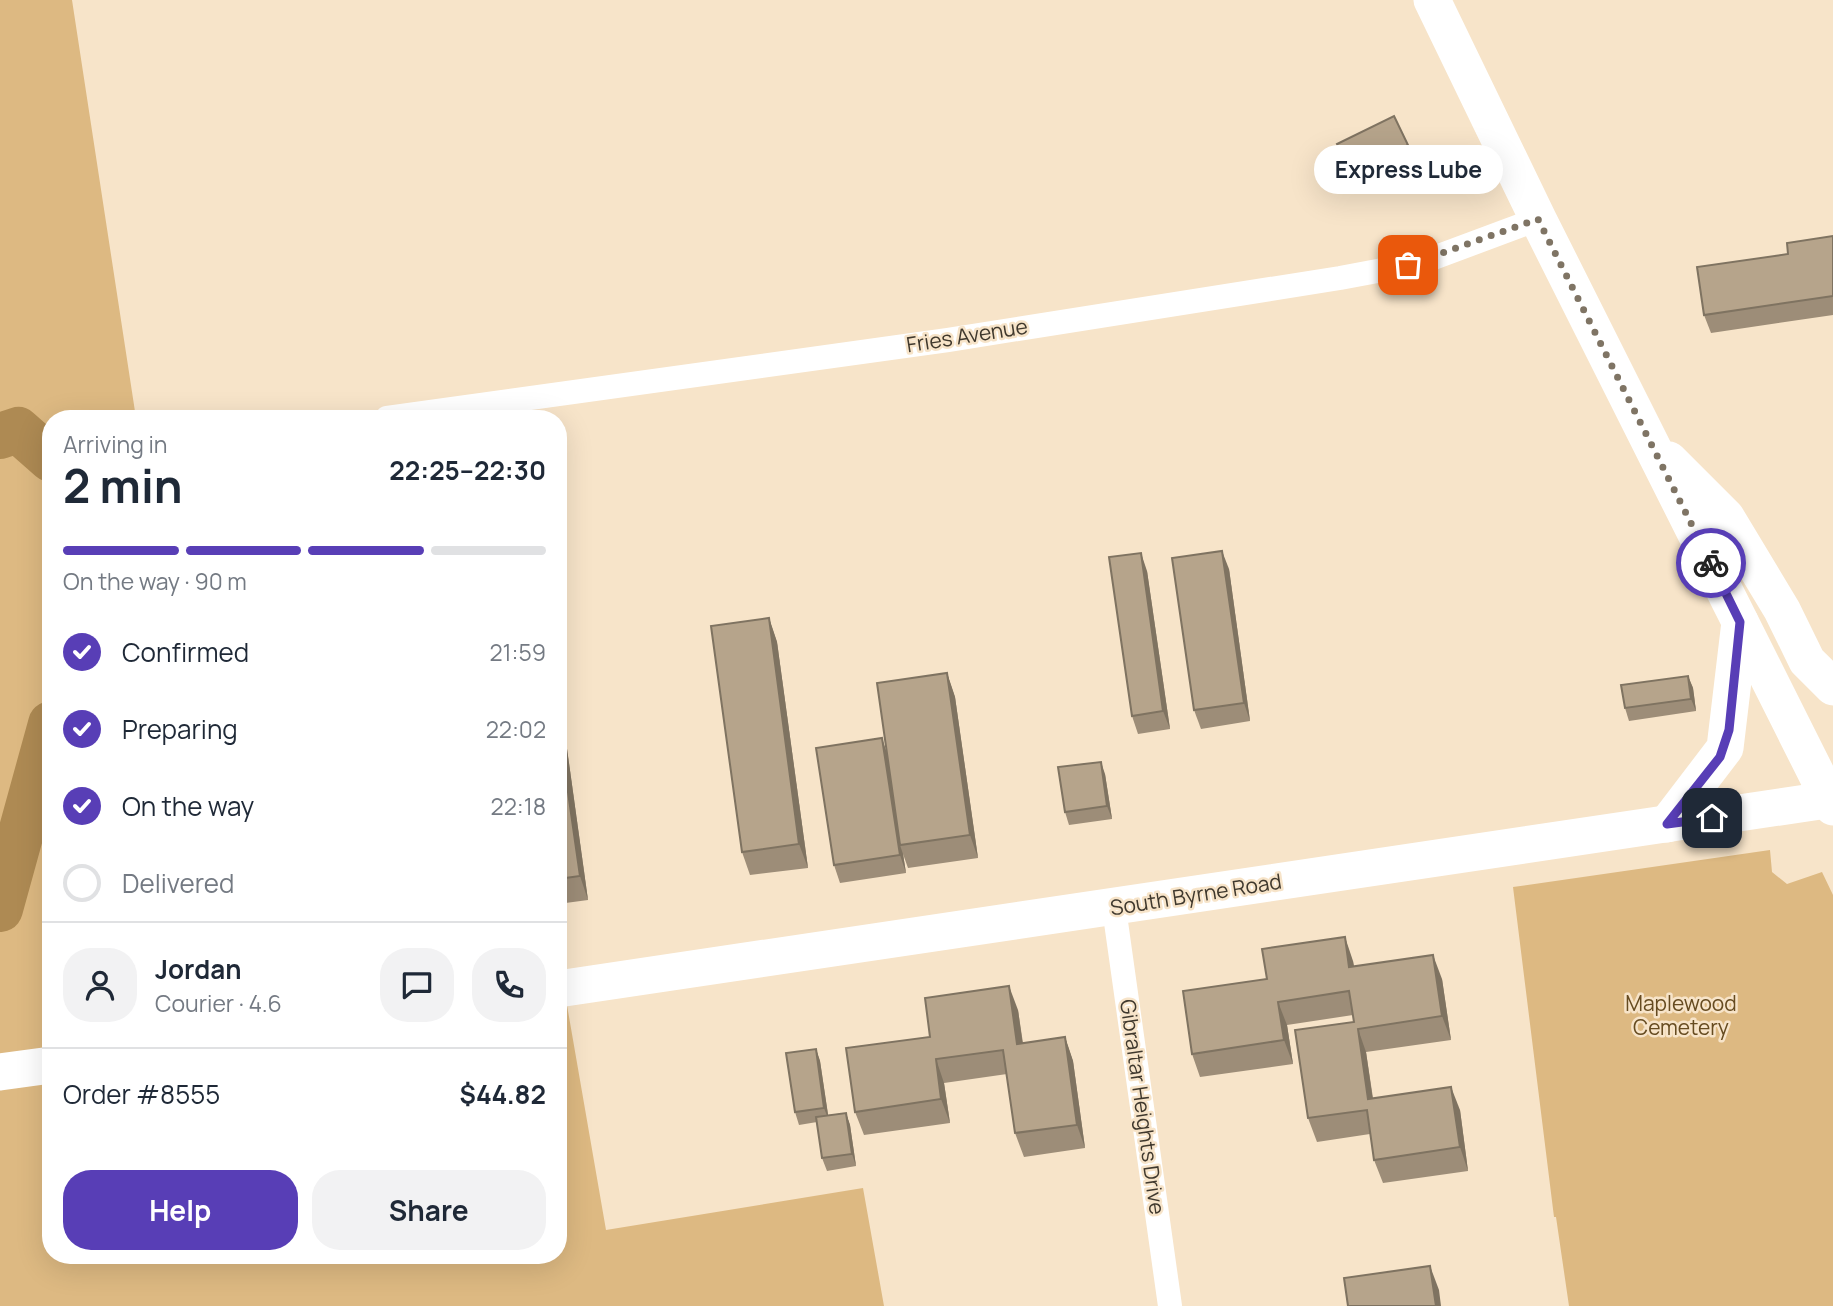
<!DOCTYPE html>
<html lang="en">
<head>
<meta charset="utf-8">
<style>
	:root { --surface:#fff; --page:#f2f2f3; --text:#1f2937; --muted:#747a83; --line:#e0e1e3; --accent:#583eb6 }
	body { margin:0; font-family:Manrope,sans-serif; background:var(--page); color:var(--text); height:100vh; display:flex; flex-direction:column; font-size:26px; white-space:nowrap }
	* { box-sizing:border-box; margin:0 }
	p { font-size:23px; color:var(--muted) }
	.icon { flex:none; width:38px; height:38px; fill:none; stroke:currentColor; stroke-width:2; stroke-linecap:round; stroke-linejoin:round }
	.map { position:relative; flex:1; overflow:hidden }
	.side { position:absolute; left:42px; top:410px; width:525px; height:854px; display:flex; flex-direction:column; background:var(--surface); border-radius:28px; box-shadow:0 7px 28px #0002 }
	.side>* { flex:none }
	.pin { position:absolute; display:grid; place-items:center; width:60px; height:60px; color:#fff; margin:-30px; border-radius:14px; box-shadow:0 4px 10px #0006 }
	.courier { position:absolute; display:grid; place-items:center; width:70px; height:70px; margin:-35px; border:5px solid #583eb6; border-radius:50%; background:#fff; color:#222; box-shadow:0 2px 9px #0007 }
	.bubble { position:absolute; height:49px; border-radius:24px; background:var(--surface); box-shadow:0 7px 28px #0002; font-size:23px; font-weight:700; line-height:49px; text-align:center }
	.overview em { font-style:normal; font-weight:700 }
	.overview div { display:flex; flex-direction:column-reverse }
	.overview { display:flex; align-items:center; justify-content:space-between; height:119px; padding:0 21px }
	h1 { font-size:46px; font-weight:700; line-height:52px }
	.bar { display:grid; grid-template-columns:repeat(4,1fr); gap:10px 7px; align-content:center; height:84px; padding:0 21px }
	.bar i { height:9px; border-radius:5px; background:var(--line) }
	.bar .selected { background:var(--accent) }
	.bar p { grid-column:span 4 }
	.line { display:flex; align-items:center; gap:18px; padding:0 21px; border-top:2px solid var(--line) }
	.line div { flex:1 }
	.round { display:grid; place-items:center; flex:none; width:74px; height:74px; border-radius:28px; background:var(--page) }
	ol { padding:0 21px; list-style:none }
	li { display:flex; align-items:center; gap:21px; height:77px }
	li p { margin-inline-start:auto }
	li .icon { padding:7px; border-radius:50%; background:var(--accent); color:#fff; stroke-width:4 }
	li:last-child { color:var(--muted) }
	li i { width:38px; height:38px; border:4px solid var(--line); border-radius:50% }
	.button { display:flex; gap:14px; margin-top:auto; padding:14px 21px }
	.button a { flex:1; height:80px; border-radius:28px; background:var(--accent); color:#fff; font-size:28px; font-weight:700; line-height:80px; text-align:center }
	.button a+a { background:var(--page); color:var(--text) }
	.map>svg:first-child { display:block }
</style>
</head>
<body>
<div class="map">
<svg width="1833" height="1306" viewBox="0 0 1833 1306">
	<rect width="100%" height="100%" fill="#f7e4c9"/>
	<g fill="#ddb982">
		<polygon points="0,0 72,0 136,418 51,418 51,1255 558,1255 558,989 564,988 606,1230 863,1188 884,1306 0,1306"/>
		<polygon points="1770,850 1772,872 1787,884 1822,872 1833,895 1833,1306 1569,1306 1556,1217 1554,1217 1513,887"/>
	</g>
	<g fill="none" stroke-linecap="round" stroke-linejoin="round">
		<g stroke="#ae8a53" stroke-width="46">
			<polyline points="0,436 18,430 51,459"/>
			<polyline points="0,909 51,724"/>
		</g>
		<g stroke="#fff" stroke-width="24">
			<polyline points="387,418 948,340 1340,278 1420,263 1538,219"/>
			<polyline points="1114,908 1170,1306"/>
		</g>
		<g stroke="#fff" stroke-width="37">
			<polyline points="1432,0 1538,219 1833,807"/>
			<polyline points="1669,460 1726,517 1782,610 1807,661 1833,687"/>
			<polyline points="1667,824 1725,748 1740,622"/>
			<polyline points="558,989 1833,799"/>
			<polyline points="0,1072 51,1065"/>
		</g>
	</g>
	<g fill="#9d8d78">
		<polygon points="1337,144 1408,145 1412,158 1356,185 1342,156"/>
		<polygon points="1833,236 1833,315 1711,333 1704,315 1788,254"/>
		<polygon points="1229,569 1250,721 1201,729 1194,710"/>
		<polygon points="1147,571 1170,729 1138,734 1132,716"/>
		<polygon points="769,618 777,642 808,868 750,875 742,852"/>
		<polygon points="947,673 955,697 978,858 908,868 903,854 906,873 840,883 834,865 887,753"/>
		<polygon points="1688,676 1693,688 1696,711 1629,721 1625,708"/>
		<polygon points="558,684 588,900 558,904"/>
		<polygon points="1105,774 1112,819 1069,825 1065,812"/>
		<polygon points="1353,961 1354,967 1442,979 1451,1040 1366,1052 1373,1098 1460,1110 1468,1171 1383,1183 1374,1160 1370,1134 1317,1142 1308,1118 1354,1022 1353,1015 1287,1025 1293,1064 1200,1077 1192,1054 1267,979"/>
		<polygon points="1018,1010 1023,1043 1065,1037 1073,1061 1085,1148 1024,1157 1015,1133 1007,1074 944,1083 950,1123 864,1135 855,1112 930,1037"/>
		<polygon points="816,1049 820,1061 828,1115 846,1113 850,1125 856,1166 827,1171 822,1158 817,1122 799,1125 795,1112"/>
	</g>
	<g fill="#7f7361">
		<polygon points="1222,551 1229,569 1250,721 1244,703"/>
		<polygon points="1141,553 1147,571 1170,729 1163,711"/>
		<polygon points="769,618 777,642 808,868 799,844"/>
		<polygon points="947,673 955,697 978,858 970,835"/>
		<polygon points="1688,676 1693,688 1696,711 1691,699"/>
		<polygon points="558,684 588,900 580,876 558,722"/>
		<polygon points="882,738 888,756 900,845 903,854 906,873 900,855"/>
		<polygon points="1101,762 1105,774 1112,819 1107,806"/>
		<polygon points="1345,937 1353,961 1358,991 1349,967"/>
		<polygon points="1433,955 1442,979 1451,1040 1442,1016"/>
		<polygon points="1009,986 1018,1010 1026,1068 1017,1044"/>
		<polygon points="1278,1002 1287,1025 1293,1064 1284,1040"/>
		<polygon points="1358,1029 1366,1052 1376,1122 1368,1099"/>
		<polygon points="1065,1037 1073,1061 1085,1148 1077,1125"/>
		<polygon points="816,1049 820,1061 829,1121 824,1108"/>
		<polygon points="936,1059 944,1083 950,1123 941,1099"/>
		<polygon points="1451,1087 1460,1110 1468,1171 1460,1147"/>
		<polygon points="846,1113 850,1125 856,1166 852,1154"/>
		<polygon points="1430,1266 1439,1290 1441,1306 1436,1306"/>
	</g>
	<g fill="#b6a48b" stroke="#7f7361" stroke-width="2">
		<polygon points="1394,116 1408,145 1352,173 1337,144"/>
		<polygon points="1833,236 1833,296 1704,315 1697,267 1788,254 1787,243"/>
		<polygon points="1222,551 1244,703 1194,710 1172,558"/>
		<polygon points="1141,553 1163,711 1132,716 1109,557"/>
		<polygon points="769,618 799,844 742,852 711,626"/>
		<polygon points="947,673 970,835 900,845 877,683"/>
		<polygon points="1688,676 1691,699 1625,708 1621,685"/>
		<polygon points="558,722 580,876 558,879"/>
		<polygon points="882,738 900,855 834,865 816,748"/>
		<polygon points="1101,762 1107,806 1065,812 1058,767"/>
		<polygon points="1345,937 1349,967 1433,955 1442,1016 1358,1029 1368,1099 1451,1087 1460,1147 1374,1160 1367,1110 1308,1118 1295,1030 1354,1022 1349,991 1278,1002 1284,1040 1192,1054 1183,991 1267,979 1262,949"/>
		<polygon points="1009,986 1017,1044 1065,1037 1077,1125 1015,1133 1003,1050 936,1059 941,1099 855,1112 846,1048 930,1037 925,998"/>
		<polygon points="816,1049 824,1108 795,1112 786,1053"/>
		<polygon points="846,1113 852,1154 822,1158 816,1117"/>
		<polygon points="1430,1266 1436,1306 1348,1306 1344,1278"/>
	</g>
	<g fill="none" stroke-linecap="round" stroke-linejoin="round">
		<polyline stroke="#7f7464" stroke-width="7" stroke-dasharray="0 12.6" points="1408,265 1538,219 1711,563"/>
		<polyline stroke="#583eb6" stroke-width="9" points="1711,563 1740,622 1729,730 1720,757 1667,824 1712,818"/>
	</g>
	<g text-anchor="middle" stroke-width="5" stroke-linejoin="round" paint-order="stroke">
		<g font-size="21" fill="#3f382d" stroke="#f7e4c9">
			<text transform="translate(967 336) rotate(-9)" y="7">Fries Avenue</text>
			<text transform="translate(1196 895) rotate(-9)" y="7">South Byrne Road</text>
			<text transform="translate(1142 1107) rotate(82)" y="7">Gibraltar Heights Drive</text>
		</g>
		<g font-size="21" fill="#664b20" stroke="#f7e4c9">
			<text x="1681" y="1011">Maplewood<tspan x="1681" dy="24">Cemetery</tspan></text>
		</g>
	</g>
</svg>
<div class="pin" style="left:1408px;top:265px;background:#ea580c"><svg class="icon" aria-label="bag" viewBox="0 0 24 24"><path d="M5 8h14l-1 12H6zM9 8a3 3 0 0 1 6 0"/></svg></div>
<div class="pin" style="left:1712px;top:818px;background:#1f2937"><svg class="icon" aria-label="home" viewBox="0 0 24 24"><path d="M3 11l9-7 9 7M6 9v11h12V9"/></svg></div>
<div class="courier" style="left:1711px;top:563px"><svg class="icon" aria-label="bike" viewBox="0 0 24 24"><circle cx="6" cy="16" r="4"/><circle cx="18" cy="16" r="4"/><path d="M6 16l4-8h5l3 8M10 8l3 8H6M13 5h3"/></svg></div>
<div class="bubble" style="left:1314px;top:145px;width:189px">Express Lube</div>
<section class="side">
<div class="overview"><div><h1>2 min</h1><p>Arriving in</p></div><em>22:25–22:30</em></div>
<div class="bar"><i class="selected"></i><i class="selected"></i><i class="selected"></i><i></i><p>On the way · 90 m</p></div>
<ol>
<li><svg class="icon" aria-label="check" viewBox="0 0 24 24"><path d="M5 12l5 5 9-10"/></svg>Confirmed<p>21:59</p></li>
<li><svg class="icon" aria-label="check" viewBox="0 0 24 24"><path d="M5 12l5 5 9-10"/></svg>Preparing<p>22:02</p></li>
<li><svg class="icon" aria-label="check" viewBox="0 0 24 24"><path d="M5 12l5 5 9-10"/></svg>On the way<p>22:18</p></li>
<li><i></i>Delivered</li>
</ol>
<div class="line" style="height:126px"><a class="round"><svg class="icon" aria-label="person" viewBox="0 0 24 24"><circle cx="12" cy="8" r="4"/><path d="M4 21q1-7 8-7t8 7"/></svg></a><div><b>Jordan</b><p>Courier · 4.6</p></div><a class="round"><svg class="icon" aria-label="chat" viewBox="0 0 24 24"><path d="M4 5h16v11H9l-5 4z"/></svg></a><a class="round"><svg class="icon" aria-label="phone" viewBox="0 0 24 24"><path d="M5 4h4l2 5-3 2q2 4 5 5l2-3 5 2v4C11 20 4 13 5 4z"/></svg></a></div>
<div class="line" style="height:91px"><div>Order #8555</div><b>$44.82</b></div>
<div class="button"><a>Help</a><a>Share</a></div>
</section>
</div>
</body>
</html>
